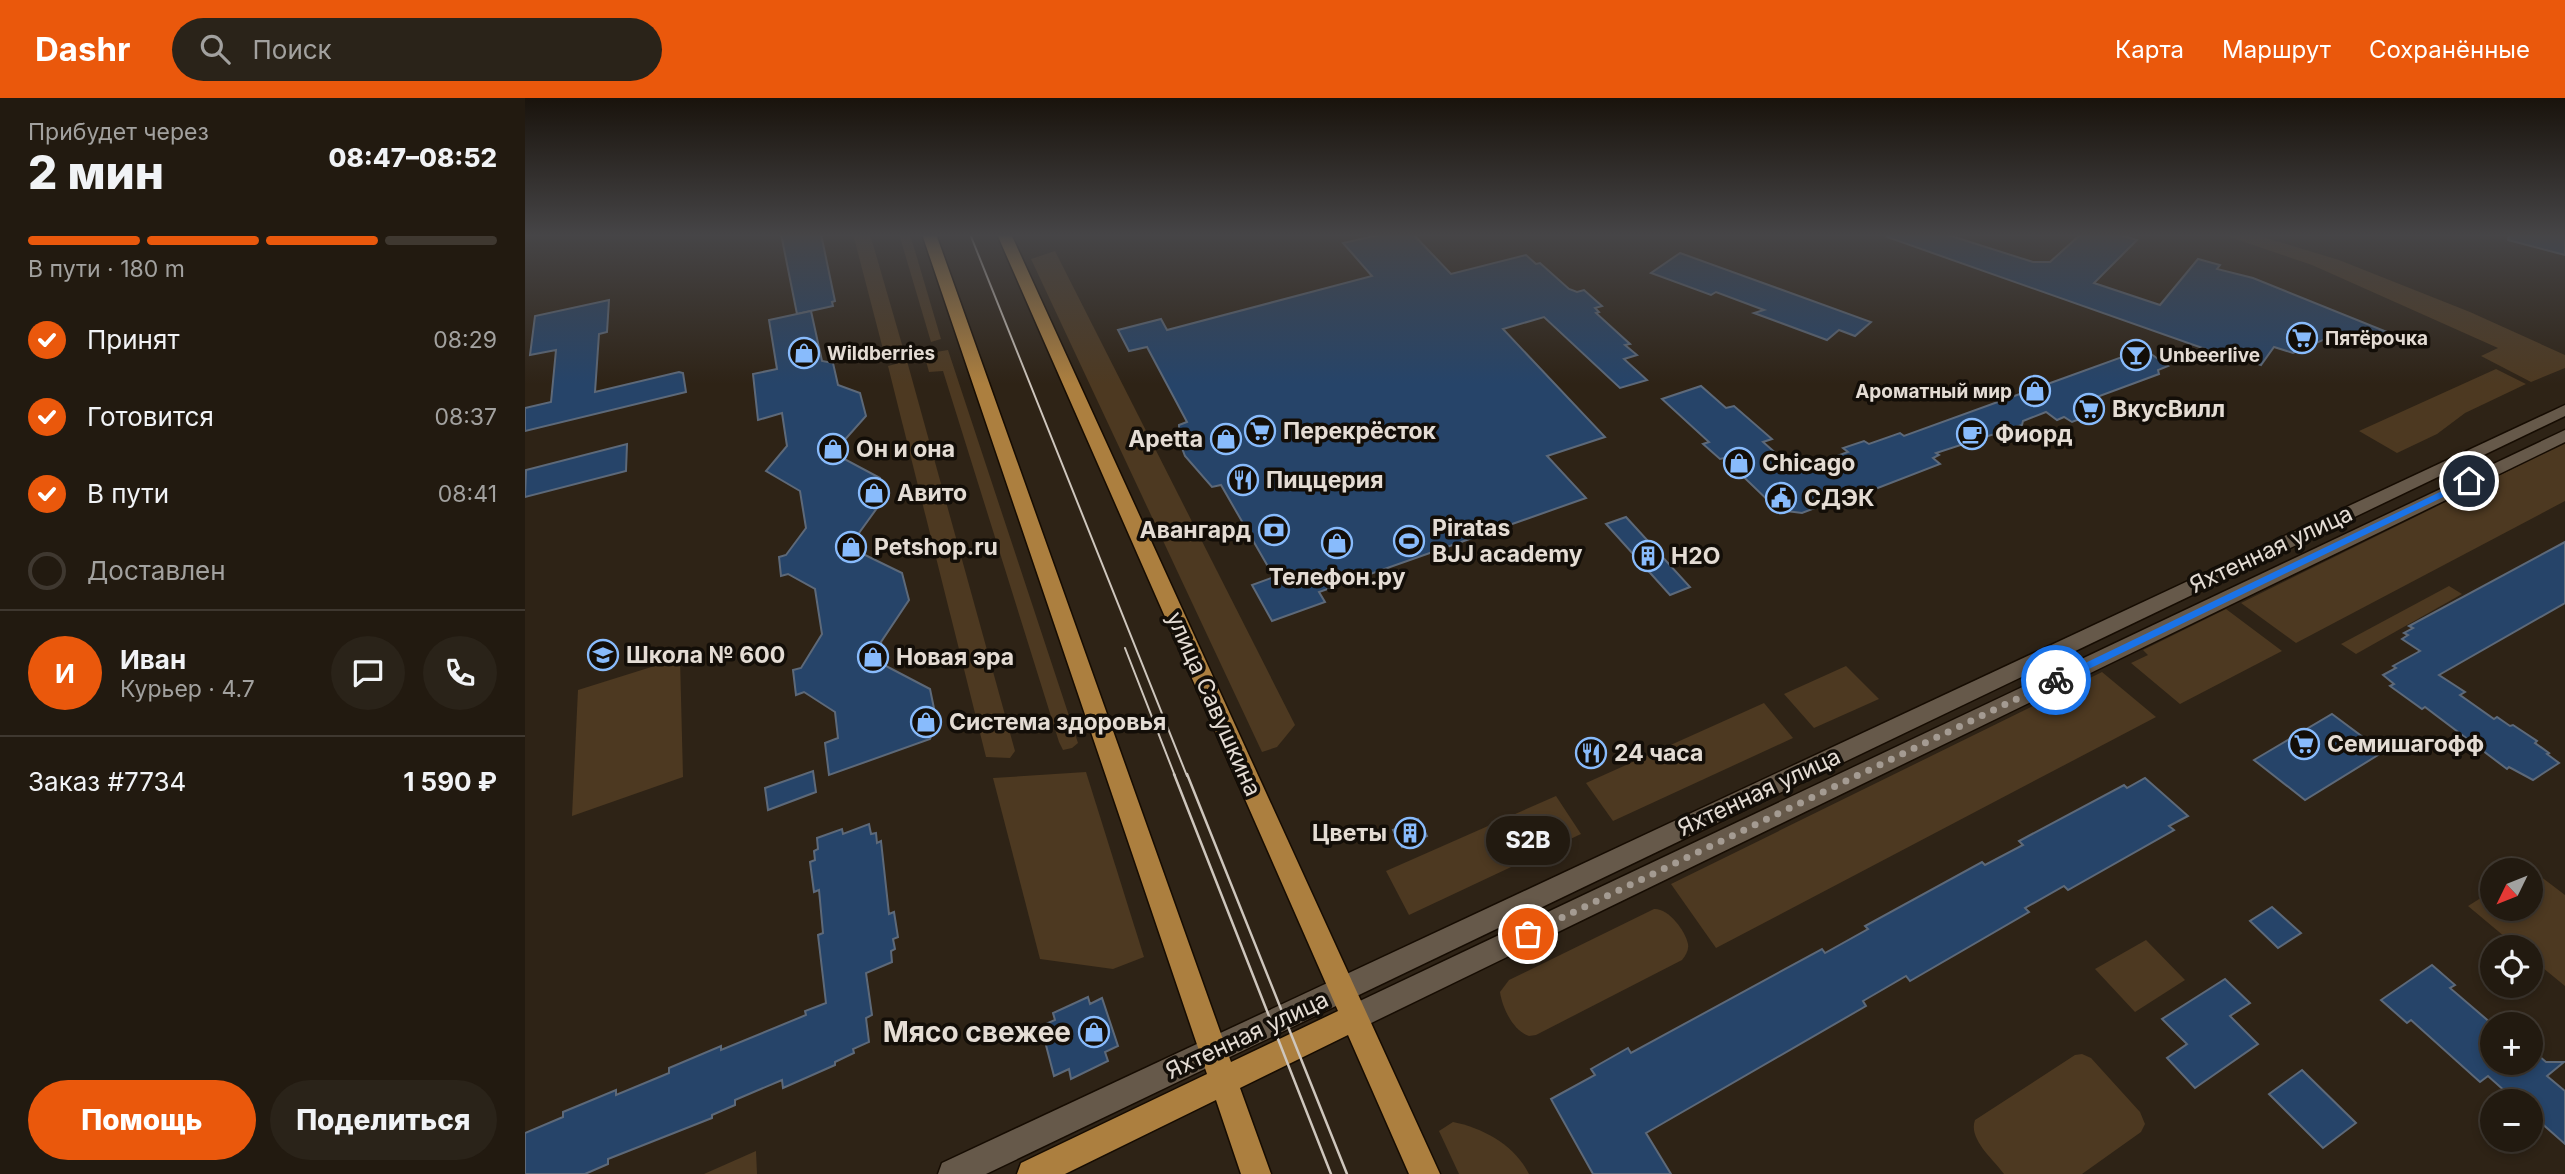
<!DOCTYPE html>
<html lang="ru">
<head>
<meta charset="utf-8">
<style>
	:root { --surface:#221a10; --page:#2a2319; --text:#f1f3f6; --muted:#a2a19f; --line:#3f3830; --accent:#ea580c }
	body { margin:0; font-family:Inter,sans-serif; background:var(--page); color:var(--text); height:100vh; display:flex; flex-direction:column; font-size:26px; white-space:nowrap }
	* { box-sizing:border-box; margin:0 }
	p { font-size:23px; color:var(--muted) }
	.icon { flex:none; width:38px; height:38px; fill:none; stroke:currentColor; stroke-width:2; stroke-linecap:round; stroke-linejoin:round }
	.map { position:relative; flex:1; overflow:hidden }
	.side { display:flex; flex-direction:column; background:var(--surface); width:525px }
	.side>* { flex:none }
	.needle { width:46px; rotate:227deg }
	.tools { position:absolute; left:1955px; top:760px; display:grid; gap:14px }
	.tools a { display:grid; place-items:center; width:63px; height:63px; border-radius:50%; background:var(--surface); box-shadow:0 4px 10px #0003,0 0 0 2px var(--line); font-size:35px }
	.pin { position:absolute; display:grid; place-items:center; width:60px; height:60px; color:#fff; margin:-30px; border:4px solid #fff; border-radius:50%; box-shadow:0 2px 7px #0007 }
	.courier { position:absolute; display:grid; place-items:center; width:70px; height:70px; margin:-35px; border:5px solid #1a73e8; border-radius:50%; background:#fff; color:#222; box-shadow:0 2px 9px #0007 }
	.bubble { position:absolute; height:49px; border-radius:24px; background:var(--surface); box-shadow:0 4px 10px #0003,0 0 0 2px var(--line); font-size:23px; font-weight:800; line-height:49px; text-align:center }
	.summary em { font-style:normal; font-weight:800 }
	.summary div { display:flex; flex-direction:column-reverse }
	.summary { display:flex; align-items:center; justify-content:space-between; height:119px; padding:0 28px }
	h1 { font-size:46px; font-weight:800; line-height:52px }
	.bar { display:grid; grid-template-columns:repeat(4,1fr); gap:10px 7px; align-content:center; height:84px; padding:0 28px }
	.bar i { height:9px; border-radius:5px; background:var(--line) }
	.bar .active { background:var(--accent) }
	.bar p { grid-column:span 4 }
	.line { display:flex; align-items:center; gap:18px; padding:0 28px; border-top:2px solid var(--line) }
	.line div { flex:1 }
	.round { display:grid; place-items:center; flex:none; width:74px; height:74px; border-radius:37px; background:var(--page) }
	ol { padding:0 28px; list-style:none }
	li { display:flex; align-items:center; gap:21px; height:77px }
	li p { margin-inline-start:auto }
	li .icon { padding:7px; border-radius:50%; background:var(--accent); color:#fff; stroke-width:4 }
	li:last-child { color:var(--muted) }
	li i { width:38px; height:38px; border:4px solid var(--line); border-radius:50% }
	.primary-button { display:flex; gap:14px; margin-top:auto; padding:14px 28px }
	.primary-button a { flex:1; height:80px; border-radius:42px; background:var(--accent); color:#fff; font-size:28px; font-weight:800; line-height:80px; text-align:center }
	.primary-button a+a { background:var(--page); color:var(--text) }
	header { display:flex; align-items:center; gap:42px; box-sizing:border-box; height:98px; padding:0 35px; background:var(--accent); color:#fff }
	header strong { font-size:33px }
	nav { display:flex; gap:38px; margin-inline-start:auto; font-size:24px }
	.search { width:490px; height:63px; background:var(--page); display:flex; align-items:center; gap:18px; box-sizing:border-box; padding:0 24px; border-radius:38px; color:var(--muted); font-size:26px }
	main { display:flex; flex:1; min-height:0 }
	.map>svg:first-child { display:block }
</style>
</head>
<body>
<header>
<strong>Dashr</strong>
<div class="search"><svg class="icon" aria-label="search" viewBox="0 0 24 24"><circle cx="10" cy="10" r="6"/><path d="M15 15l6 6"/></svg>Поиск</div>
<nav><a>Карта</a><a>Маршрут</a><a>Сохранённые</a></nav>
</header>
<main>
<section class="side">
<div class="summary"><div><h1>2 мин</h1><p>Прибудет через</p></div><em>08:47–08:52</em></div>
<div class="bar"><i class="active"></i><i class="active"></i><i class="active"></i><i></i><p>В пути · 180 m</p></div>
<ol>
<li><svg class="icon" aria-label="check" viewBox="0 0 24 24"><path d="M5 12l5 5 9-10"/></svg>Принят<p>08:29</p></li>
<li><svg class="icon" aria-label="check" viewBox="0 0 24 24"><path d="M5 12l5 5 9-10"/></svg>Готовится<p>08:37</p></li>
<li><svg class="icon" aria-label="check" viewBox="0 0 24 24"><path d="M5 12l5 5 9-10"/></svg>В пути<p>08:41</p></li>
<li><i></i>Доставлен</li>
</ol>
<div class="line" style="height:126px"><b class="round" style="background:var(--accent);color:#fff">И</b><div><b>Иван</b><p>Курьер · 4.7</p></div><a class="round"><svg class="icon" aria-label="chat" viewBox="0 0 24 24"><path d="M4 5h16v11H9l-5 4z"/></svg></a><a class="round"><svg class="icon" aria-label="phone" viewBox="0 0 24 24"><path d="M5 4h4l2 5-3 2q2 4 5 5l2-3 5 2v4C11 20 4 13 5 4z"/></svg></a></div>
<div class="line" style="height:91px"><div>Заказ #7734</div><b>1 590 ₽</b></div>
<div class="primary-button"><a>Помощь</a><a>Поделиться</a></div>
</section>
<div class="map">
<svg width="2040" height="1076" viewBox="0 0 2040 1076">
	<rect width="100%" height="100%" fill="#2e2316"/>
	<g fill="#4d3921">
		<polygon points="328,136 345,136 378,250 360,259"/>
		<polygon points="374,136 385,136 416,241 406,244"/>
		<polygon points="1696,136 1728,136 1814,162 1945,214 2040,257 2040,270 2006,284 1956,258 1973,250 1787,167"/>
		<polygon points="530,153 770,627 752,649 737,654 506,161"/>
		<polygon points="423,252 553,645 547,650 538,652 534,644 418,273 404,274 399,256"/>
		<polygon points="382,263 490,653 485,660 461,659 363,268"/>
		<polygon points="1971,271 2001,286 1940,315 1912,336 1872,355 1834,333"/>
		<polygon points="2040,345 2040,403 1771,545 1716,505"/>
		<polygon points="1924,488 1937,496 1831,556 1816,546"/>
		<polygon points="1701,511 1757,553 1655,606 1606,565 1623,557 1618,552"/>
		<polygon points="155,560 158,679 47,718 53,592"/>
		<polygon points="1321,568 1354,601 1289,630 1259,596"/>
		<polygon points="1577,574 1631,619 1191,850 1146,786"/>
		<polygon points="1239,605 1268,640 1088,723 1061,685"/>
		<polygon points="561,674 619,859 588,871 515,861 468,680"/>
		<polygon points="1031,698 1056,736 884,817 861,773"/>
		<polygon points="2003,769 2040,797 2040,888 2006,860 2006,849 1992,849 1943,808 1967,793 1967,810 2006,810 2006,772 1999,772"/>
		<path d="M1129,811c14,-1 31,21 34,35 1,6 -2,11 -6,16l-146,75 -7,1c-16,-5 -27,-29 -29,-44l9,-12z"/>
		<polygon points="1621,842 1660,882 1610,914 1570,871"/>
		<path d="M1557,956l9,4 49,54 5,12 -4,8 -59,42h-78c-11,-15 -36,-35 -29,-54l100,-65z"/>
		<path d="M928,1024c31,6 62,24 76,52h-70l-20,-43z"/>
		<polygon points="231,1053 232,1076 179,1076"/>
	</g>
	<g fill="#264469" stroke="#5d6979" stroke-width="2">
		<polygon points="256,136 296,136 310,203 307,204 308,208 272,216"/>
		<polygon points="858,136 888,136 926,176 1001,157 1011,166 1015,165 1044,191 1052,194 1059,192 1077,208 1070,210 1074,214 1071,215 1105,246 1100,247 1112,257 1099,261 1122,282 1095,290 1019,219 978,231 1080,339 1022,358 1061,400 794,494 800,504 747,523 727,487 749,479 696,387 687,389 660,358 654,342 654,327 662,324 622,249 604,253 593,232 636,221 642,232 847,178 818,145"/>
		<polygon points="1363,136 1420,136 1508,164 1525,164 1556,136 1591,136 1612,142 1569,185 1635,207 1673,161 1695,167 1692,171 1728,180 1862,234 1827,248 1807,238 1768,255 1749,249 1736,267 1722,262 1720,265 1362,139"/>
		<polygon points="1984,136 2040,136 2040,157 1983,142"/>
		<polygon points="1155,155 1346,224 1330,238 1314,232 1302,242 1229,215 1239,212 1191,194 1186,197 1126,175"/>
		<polygon points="84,202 82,234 74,236 70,294 154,274 158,275 161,294 0,333 0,310 26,304 31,252 5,257 10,218"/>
		<polygon points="286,213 297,263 308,265 313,287 335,295 341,318 308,355 355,380 360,399 334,435 338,456 377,475 384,502 356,544 361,568 405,591 412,625 405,641 304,677 300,645 313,640 310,614 279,594 271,597 268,572 276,570 297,536 290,491 263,476 256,478 254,459 261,457 281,430 275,393 241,373 262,348 257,315 233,322 228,276 252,271 244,222"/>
		<polygon points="1619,251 1643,268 1633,272 1634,276 1569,300 1576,305 1569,308 1576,313 1547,324 1539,319 1532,322 1521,314 1498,323 1497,327 1411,355 1414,357 1408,360 1415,366 1306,408 1303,405 1277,415 1253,412 1199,360 1195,361 1178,346 1184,344 1137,301 1176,288 1201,310 1209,308 1247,341 1238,344 1271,373 1323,354 1318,350 1339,343 1344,346 1375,335 1379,338"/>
		<polygon points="102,346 101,373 0,399 1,372"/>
		<polygon points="1101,419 1165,489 1145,497 1081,426"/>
		<polygon points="2040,444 2040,505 1914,577 1940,594 1935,597 1969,621 1972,619 1985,628 1988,627 2012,643 2010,645 2024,655 2022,656 2034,665 2008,682 1984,669 1982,671 1900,609 1897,611 1865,588 1869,586 1858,577 1871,570 1868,568 1895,553 1877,541 1883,537 1879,535 1888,530 1884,528"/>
		<polygon points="1807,616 1858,654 1780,702 1729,662"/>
		<polygon points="288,673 291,694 243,712 240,690"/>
		<polygon points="1620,680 1663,718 1644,728 1649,732 1543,792 1539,788 1500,810 1504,814 1385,883 1381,878 1338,903 1341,908 1121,1035 1146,1076 1068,1076 1026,1001 1070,977 1066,971 1103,950 1106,955 1297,851 1300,855 1343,831 1340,828 1457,764 1460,767 1498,747 1494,743 1599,687 1602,690"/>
		<polygon points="893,721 902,738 877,749 868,732"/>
		<polygon points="344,726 346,736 351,735 352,745 356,743 364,816 369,814 373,839 368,841 370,851 366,853 367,864 341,875 347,917 341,920 344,944 328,951 329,955 310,964 310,967 258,990 257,982 210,1002 210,1007 187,1017 187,1020 83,1061 83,1066 60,1076 0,1076 0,1035 38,1019 38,1014 91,992 91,997 144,975 144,970 196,948 196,952 281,917 280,913 301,905 293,837 298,835 294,792 289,794 285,764 290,762 289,753 293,751 292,740 317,731 318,736"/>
		<polygon points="1747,809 1776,835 1753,850 1725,823"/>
		<polygon points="1907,867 1930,887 1925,890 1967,926 1967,964 2006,964 2006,951 2021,964 2039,964 2022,978 2040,993 2040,1046 2006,1016 2006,1003 1991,1003 1963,978 1955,984 1886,922 1882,925 1856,902"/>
		<polygon points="1700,881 1725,905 1705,918 1733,946 1670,990 1642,960 1662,946 1637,921"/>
		<polygon points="563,899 565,906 577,900 593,948 580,954 583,963 546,981 544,971 529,978 516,928 530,922 528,915"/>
		<polygon points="1777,972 1831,1025 1798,1050 1744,996"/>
	</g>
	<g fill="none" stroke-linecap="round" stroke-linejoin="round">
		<g stroke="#160c02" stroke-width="3">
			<g id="minor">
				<polygon points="2040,307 2040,318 461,1076 413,1076 417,1065"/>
				<polygon points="2040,332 2040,344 840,928 830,932 820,928 816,919 820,910"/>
			</g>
		</g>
		<g stroke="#160c02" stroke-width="3">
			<polygon id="major" points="397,136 411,136 706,964 813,913 472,136 486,136 915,1076 884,1076 823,937 715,990 746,1076 716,1076 691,1002 540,1076 492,1076 496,1065 682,976"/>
		</g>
		<use href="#minor" fill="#66594a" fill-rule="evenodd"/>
		<use href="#major" fill="#ac7f3f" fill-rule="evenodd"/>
		<g stroke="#cec6bd" stroke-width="2">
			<polyline points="445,136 662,678"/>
			<polyline points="600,550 650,678"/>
		</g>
		<g stroke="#cec6bd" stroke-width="2.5">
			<polyline points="649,676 806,1076"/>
			<polyline points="662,676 822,1076"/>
		</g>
	</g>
	<linearGradient id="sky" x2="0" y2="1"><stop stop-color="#19130c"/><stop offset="0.48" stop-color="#464547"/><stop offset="1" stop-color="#464547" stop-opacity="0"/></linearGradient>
	<rect width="2040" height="286" fill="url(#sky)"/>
	<polygon fill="#1a73e8" points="1944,380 1949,383 1947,385 1535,585 1527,585 1525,582"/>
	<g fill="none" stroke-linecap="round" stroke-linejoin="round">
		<polyline stroke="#a49b92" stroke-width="7" stroke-dasharray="0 12.6" points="1003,836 1531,582"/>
	</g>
	<defs>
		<g id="supermarket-ring" transform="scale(1.575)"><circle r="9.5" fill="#130e08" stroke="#88bbfc" stroke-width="1.5"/><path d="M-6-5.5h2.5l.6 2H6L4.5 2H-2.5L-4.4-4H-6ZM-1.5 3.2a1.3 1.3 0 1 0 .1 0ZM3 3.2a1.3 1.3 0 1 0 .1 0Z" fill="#88bbfc"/></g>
		<g id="shop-ring" transform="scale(1.575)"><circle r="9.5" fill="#130e08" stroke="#88bbfc" stroke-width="1.5"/><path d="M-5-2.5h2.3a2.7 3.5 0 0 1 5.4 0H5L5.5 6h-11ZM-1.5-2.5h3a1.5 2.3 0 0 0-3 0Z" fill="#88bbfc"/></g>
		<g id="bar-ring" transform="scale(1.575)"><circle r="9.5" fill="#130e08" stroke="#88bbfc" stroke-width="1.5"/><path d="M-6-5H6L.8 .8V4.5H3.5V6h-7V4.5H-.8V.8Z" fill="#88bbfc"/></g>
		<g id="cafe-ring" transform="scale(1.575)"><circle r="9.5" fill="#130e08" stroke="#88bbfc" stroke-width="1.5"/><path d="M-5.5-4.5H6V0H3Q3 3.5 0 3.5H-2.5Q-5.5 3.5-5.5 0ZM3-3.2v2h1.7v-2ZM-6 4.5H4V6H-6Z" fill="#88bbfc"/></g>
		<g id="restaurant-ring" transform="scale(1.575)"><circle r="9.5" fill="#130e08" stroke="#88bbfc" stroke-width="1.5"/><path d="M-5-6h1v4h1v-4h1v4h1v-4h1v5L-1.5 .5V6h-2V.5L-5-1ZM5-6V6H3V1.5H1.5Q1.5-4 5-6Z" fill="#88bbfc"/></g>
		<g id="civic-ring" transform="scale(1.575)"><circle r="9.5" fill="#130e08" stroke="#88bbfc" stroke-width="1.5"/><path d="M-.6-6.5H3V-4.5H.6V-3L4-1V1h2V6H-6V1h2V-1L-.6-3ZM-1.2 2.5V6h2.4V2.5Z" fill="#88bbfc"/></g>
		<g id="bank-ring" transform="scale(1.575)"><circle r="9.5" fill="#130e08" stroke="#88bbfc" stroke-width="1.5"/><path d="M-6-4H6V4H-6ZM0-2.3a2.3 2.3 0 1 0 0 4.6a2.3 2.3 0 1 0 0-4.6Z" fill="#88bbfc"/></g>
		<g id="stadium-ring" transform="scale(1.575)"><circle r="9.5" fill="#130e08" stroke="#88bbfc" stroke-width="1.5"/><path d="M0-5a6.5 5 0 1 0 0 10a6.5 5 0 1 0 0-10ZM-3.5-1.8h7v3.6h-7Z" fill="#88bbfc"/></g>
		<g id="building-ring" transform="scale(1.575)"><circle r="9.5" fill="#130e08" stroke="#88bbfc" stroke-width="1.5"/><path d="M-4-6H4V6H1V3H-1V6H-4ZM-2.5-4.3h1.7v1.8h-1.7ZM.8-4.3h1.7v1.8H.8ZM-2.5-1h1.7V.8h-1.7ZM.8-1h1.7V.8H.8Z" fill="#88bbfc"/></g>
		<g id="school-ring" transform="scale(1.575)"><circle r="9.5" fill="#130e08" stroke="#88bbfc" stroke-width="1.5"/><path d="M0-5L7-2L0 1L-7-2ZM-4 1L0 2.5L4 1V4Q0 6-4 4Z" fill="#88bbfc"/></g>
	</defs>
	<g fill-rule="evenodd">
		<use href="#supermarket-ring" x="1777" y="240"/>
		<use href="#shop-ring" x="279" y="255"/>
		<use href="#bar-ring" x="1611" y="257"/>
		<use href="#shop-ring" x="1510" y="293"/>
		<use href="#supermarket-ring" x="1564" y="311"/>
		<use href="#supermarket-ring" x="735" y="333"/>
		<use href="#cafe-ring" x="1447" y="336"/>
		<use href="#shop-ring" x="701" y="341"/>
		<use href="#shop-ring" x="308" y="351"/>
		<use href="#shop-ring" x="1214" y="365"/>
		<use href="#restaurant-ring" x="718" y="382"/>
		<use href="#shop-ring" x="349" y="395"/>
		<use href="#civic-ring" x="1256" y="400"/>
		<use href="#bank-ring" x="749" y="432"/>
		<use href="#stadium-ring" x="884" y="443"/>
		<use href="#shop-ring" x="812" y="445"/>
		<use href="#shop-ring" x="326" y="449"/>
		<use href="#building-ring" x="1123" y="458"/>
		<use href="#school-ring" x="78" y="557"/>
		<use href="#shop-ring" x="348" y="559"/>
		<use href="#shop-ring" x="401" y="624"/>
		<use href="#supermarket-ring" x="1779" y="646"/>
		<use href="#restaurant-ring" x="1066" y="655"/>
		<use href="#building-ring" x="885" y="735"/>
		<use href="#shop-ring" x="569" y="934"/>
	</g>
	<g text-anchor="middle" stroke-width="7" stroke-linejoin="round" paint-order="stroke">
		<g font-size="19" font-weight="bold" fill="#e4dcd4" stroke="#130e08" text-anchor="start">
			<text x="1800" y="247">Пятёрочка</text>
			<text x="302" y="262">Wildberries</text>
			<text x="1634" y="264">Unbeerlive</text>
			<text x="1487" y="300" text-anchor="end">Ароматный мир</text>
		</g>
		<g font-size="23" font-weight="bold" fill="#e4dcd4" stroke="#130e08" text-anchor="start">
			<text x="1587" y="319">ВкусВилл</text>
			<text x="758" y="341">Перекрёсток</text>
			<text x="1470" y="344">Фиорд</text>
			<text x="678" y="349" text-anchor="end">Apetta</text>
			<text x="331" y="359">Он и она</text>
			<text x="1237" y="373">Chicago</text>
			<text x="741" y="390">Пиццерия</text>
			<text x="372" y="403">Авито</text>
			<text x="1279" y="408">СДЭК</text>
			<text x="907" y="438">Piratas<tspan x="907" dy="26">BJJ academy</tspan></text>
			<text x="726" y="440" text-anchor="end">Авангард</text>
			<text x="349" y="457">Petshop.ru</text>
			<text x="1146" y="466">H2O</text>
			<text x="812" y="487" text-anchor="middle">Телефон.ру</text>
			<text x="101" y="565">Школа № 600</text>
			<text x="371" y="567">Новая эра</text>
			<text x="424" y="632">Cистема здоровья</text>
			<text x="1802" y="654">Семишагофф</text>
			<text x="1089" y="663">24 часа</text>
			<text x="862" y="743" text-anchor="end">Цветы</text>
		</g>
		<g font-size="23" fill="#e4dcd4" stroke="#130e08">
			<text transform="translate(1746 451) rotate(-25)" y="8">Яхтенная улица</text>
			<text transform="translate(689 606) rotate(66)" y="8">улица Савушкина</text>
			<text transform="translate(1234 694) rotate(-25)" y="8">Яхтенная улица</text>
			<text transform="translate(722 937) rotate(-25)" y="8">Яхтенная улица</text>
		</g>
		<g font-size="28" font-weight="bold" fill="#e4dcd4" stroke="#130e08" text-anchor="end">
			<text x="546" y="944">Мясо свежее</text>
		</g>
	</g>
</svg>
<div class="tools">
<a><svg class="needle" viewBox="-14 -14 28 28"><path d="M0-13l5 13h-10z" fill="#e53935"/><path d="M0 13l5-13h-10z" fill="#a2a19f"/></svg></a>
<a><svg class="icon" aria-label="locate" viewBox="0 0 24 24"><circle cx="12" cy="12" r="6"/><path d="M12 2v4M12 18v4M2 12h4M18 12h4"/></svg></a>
<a>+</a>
<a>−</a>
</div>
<div class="pin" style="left:1003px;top:836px;background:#ea580c"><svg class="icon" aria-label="bag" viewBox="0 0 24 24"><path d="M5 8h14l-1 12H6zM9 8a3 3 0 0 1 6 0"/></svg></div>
<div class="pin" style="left:1944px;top:383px;background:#1f2937"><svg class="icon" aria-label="home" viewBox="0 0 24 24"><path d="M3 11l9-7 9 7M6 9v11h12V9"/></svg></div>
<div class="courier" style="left:1531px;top:582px"><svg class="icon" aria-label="bike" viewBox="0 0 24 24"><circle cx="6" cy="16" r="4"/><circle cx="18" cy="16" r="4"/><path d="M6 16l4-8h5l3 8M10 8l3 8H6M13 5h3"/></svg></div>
<div class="bubble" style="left:961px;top:718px;width:84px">S2B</div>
</div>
</main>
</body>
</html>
